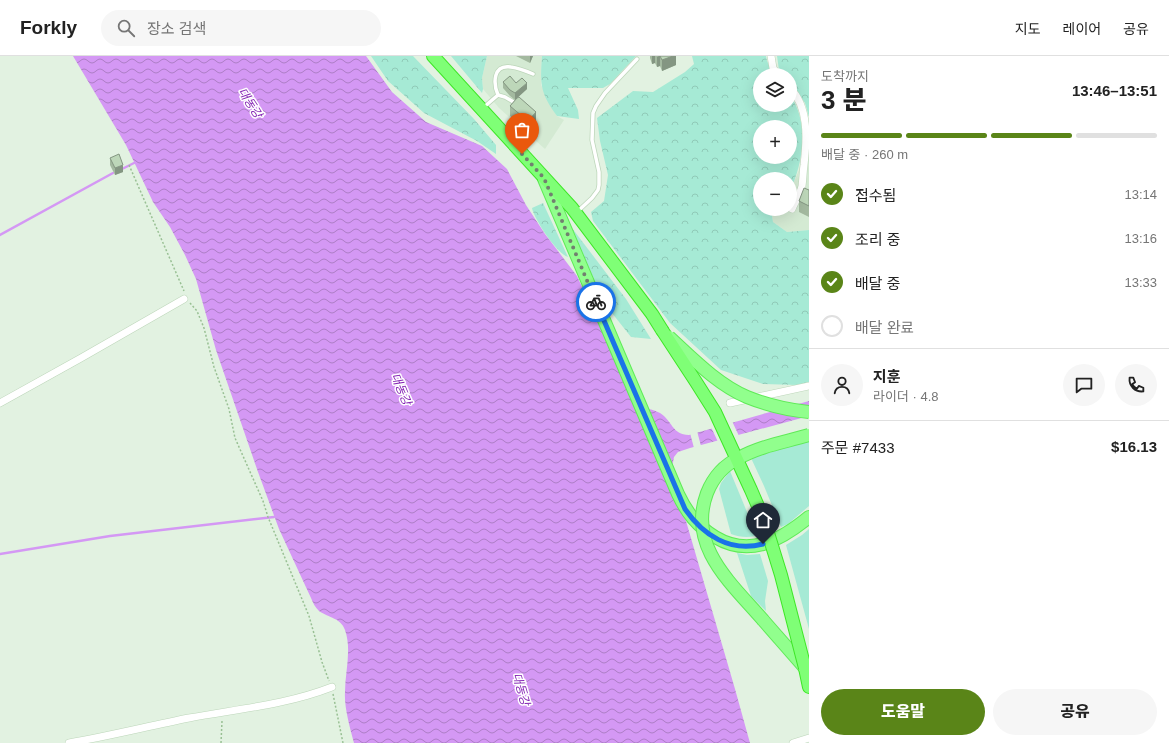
<!DOCTYPE html>
<html lang="ko">
<head>
<meta charset="utf-8">
<style>
	:root { --surface:#fff; --page:#f6f6f6; --text:#222; --muted:#767676; --line:#e0e0e0; --accent:#5a8518 }
	body { margin:0; font-family:Arial,"Noto Sans KR",sans-serif; background:var(--page); color:var(--text); height:100vh; display:flex; flex-direction:column; font-size:15px; white-space:nowrap }
	* { box-sizing:border-box; margin:0 }
	p { font-size:13px; color:var(--muted) }
	.icon { flex:none; width:22px; height:22px; fill:none; stroke:currentColor; stroke-width:2; stroke-linecap:round; stroke-linejoin:round }
	.map { position:relative; flex:1; overflow:hidden }
	.panel { display:flex; flex-direction:column; background:var(--surface); width:360px }
	.panel>* { flex:none }
	.buttons { position:absolute; left:753px; top:12px; display:grid; gap:8px }
	.buttons a { display:grid; place-items:center; width:44px; height:44px; border-radius:50%; background:var(--surface); box-shadow:0 4px 16px #0002; font-size:20px }
	.pin { position:absolute; display:grid; place-items:center; width:34px; height:34px; color:#fff; margin:-41px -17px; border-radius:50% 50% 50% 0; rotate:-45deg; box-shadow:0 0 4px #0007 }
	.pin .icon { rotate:45deg }
	.courier { position:absolute; display:grid; place-items:center; width:40px; height:40px; margin:-20px; border:3px solid #1a73e8; border-radius:50%; background:#fff; color:#222; box-shadow:0 1px 5px #0007 }
	.summary em { font-style:normal; font-weight:800 }
	.summary div { display:flex; flex-direction:column-reverse }
	.summary { display:flex; align-items:center; justify-content:space-between; height:68px; padding:0 12px }
	h1 { font-size:26px; font-weight:800; line-height:30px }
	.bar { display:grid; grid-template-columns:repeat(4,1fr); gap:6px 4px; align-content:center; height:48px; padding:0 12px }
	.bar i { height:5px; border-radius:3px; background:var(--line) }
	.bar .current { background:var(--accent) }
	.bar p { grid-column:span 4 }
	.line { display:flex; align-items:center; gap:10px; padding:0 12px; border-top:1px solid var(--line) }
	.line div { flex:1 }
	.round { display:grid; place-items:center; flex:none; width:42px; height:42px; border-radius:21px; background:var(--page) }
	ol { padding:0 12px; list-style:none }
	li { display:flex; align-items:center; gap:12px; height:44px }
	li p { margin-inline-start:auto }
	li .icon { padding:4px; border-radius:50%; background:var(--accent); color:#fff; stroke-width:4 }
	li:last-child { color:var(--muted) }
	li i { width:22px; height:22px; border:2px solid var(--line); border-radius:50% }
	.action { display:flex; gap:8px; margin-top:auto; padding:8px 12px }
	.action a { flex:1; height:46px; border-radius:24px; background:var(--accent); color:#fff; font-size:16px; font-weight:800; line-height:46px; text-align:center }
	.action a+a { background:var(--page); color:var(--text) }
	header { display:flex; align-items:center; gap:24px; box-sizing:border-box; height:56px; padding:0 20px; background:var(--surface); border-bottom:1px solid var(--line) }
	header strong { font-size:19px }
	nav { display:flex; gap:22px; margin-inline-start:auto; font-size:14px }
	.search { width:280px; height:36px; background:var(--page); display:flex; align-items:center; gap:10px; box-sizing:border-box; padding:0 14px; border-radius:22px; color:var(--muted); font-size:15px }
	main { display:flex; flex:1; min-height:0 }
	.map>svg:first-child { display:block }
</style>
</head>
<body>
<header>
<strong>Forkly</strong>
<div class="search"><svg class="icon" aria-label="search" viewBox="0 0 24 24"><circle cx="10" cy="10" r="6"/><path d="M15 15l6 6"/></svg>장소 검색</div>
<nav><a>지도</a><a>레이어</a><a>공유</a></nav>
</header>
<main>
<div class="map">
<svg width="809" height="687" viewBox="0 0 809 687">
	<defs>
		<pattern id="forest-crowns" width="20" height="18" patternUnits="userSpaceOnUse"><rect width="20" height="18" fill="#a6ead5"/><path d="M2 6a3 3 0 1 1 6 0M12 15a3 3 0 1 1 6 0" fill="none" stroke="#90cab7"/></pattern>
		<pattern id="water-waves" width="16" height="10" patternUnits="userSpaceOnUse"><rect width="16" height="10" fill="#d498f4"/><path d="M0 5q4-4 8 0t8 0" fill="none" stroke="#ad7ec6"/></pattern>
	</defs>
	<rect width="100%" height="100%" fill="#e2f2e1"/>
	<g fill="#d4ead3">
		<polygon points="487,0 542,0 541,29 557,60 564,64 545,93 499,52 483,33 482,22"/>
		<polygon points="809,95 809,174 787,176 773,166 771,153 790,153 790,128 793,128 799,114 802,99"/>
	</g>
	<g fill="#a6ead5">
		<polygon points="809,385 809,450 788,468 781,471 764,430 751,402"/>
		<path d="M730,415l22,53 3,12c-8,2 -16,1 -24,-2l-12,-45 2,-6z"/>
		<polygon points="809,473 809,573 786,489 802,479"/>
		<polygon points="737,497 747,499 760,498 768,525 765,545 766,555 751,540"/>
	</g>
	<g fill="url(#forest-crowns)" fill-rule="evenodd">
		<polygon points="371,0 413,0 474,63 496,89 496,98 477,85 424,57 388,25"/>
		<polygon points="451,0 487,0 482,22 483,33 482,37"/>
		<path d="M542,0h94l-26,28 -7,4h-35l10,22 1,9 -22,-3c-17,-23 -17,-32 -15,-60z"/>
		<path d="M692,0h74l1,5 7,14h-14v30h30v-10c18,25 14,62 3,89h-3v-5h-30v30h11l2,13 14,10 22,-2v152l-11,3 -35,-1 -42,-14 -51,-47 -77,-102 -2,-9 13,-11 4,-26 -8,-34 -3,-23 36,-27 20,1 32,-20 9,-8zM760,71h30v30h-30z"/>
		<polygon points="777,0 809,0 809,61 805,47 790,26 790,19 784,19 779,14"/>
		<path d="M543,147l25,54c-11,-3 -34,-38 -36,-49z"/>
		<polygon points="572,172 626,243 651,283 631,281 604,247"/>
	</g>
	<path fill="url(#water-waves)" d="M73,0h293l26,36 34,30 56,24 25,23 19,36 19,29 32,42 24,52 34,79c8,1 18,2 25,6 12,7 12,22 29,22l120,-34v15l-119,32 -12,4 -4,5 -5,26 17,38 49,168 15,54h-396c-4,-15 -10,-36 -9,-51 0,-20 7,-42 0,-62 -4,-12 -16,-12 -26,-19 -4,-4 -6,-8 -8,-13l-32,-69 -21,-57 -42,-122 -20,-71 -11,-24 -15,-28 -17,-25 -27,-57z"/>
	<g fill="#e2f2e1">
		<polygon points="732,365 739,380 718,386 711,371"/>
		<polygon points="697,375 701,390 694,392 690,377"/>
	</g>
	<g fill="none" stroke-linecap="round" stroke-linejoin="round">
		<g stroke="#d498f4" stroke-width="2.5">
			<polyline points="122,113 134,107"/>
			<polyline points="0,179 113,117"/>
			<polyline points="0,498 110,480 274,461"/>
		</g>
		<g stroke="#bdd6ba" stroke-width="5">
			<g id="service">
				<path d="M517,48l-12,-7 -7,-2c-5,-12 -5,-31 13,-28 7,1 15,4 22,7"/>
				<polyline points="484,51 498,39"/>
				<polyline points="577,156 592,142 598,134 599,129 599,116 592,84 593,57 596,50 605,37 637,3"/>
			</g>
		</g>
		<g stroke="#bdd6ba" stroke-width="8">
			<g id="minor">
				<polyline points="771,0 773,12 778,19"/>
				<path d="M790,32c19,19 17,51 14,77 -1,7 -1,14 -2,21 -2,8 -7,16 -10,23"/>
				<polyline points="0,347 81,302 184,243"/>
				<polyline points="730,347 809,330"/>
				<path d="M69,687c40,-7 80,-17 120,-25 48,-9 97,-13 143,-31"/>
				<polyline points="793,687 809,682"/>
			</g>
		</g>
		<g stroke="#5fea57" stroke-width="14">
			<g id="primary">
				<path d="M544,123l134,315c9,19 19,32 37,43 35,21 66,3 94,-20"/>
				<polyline points="763,564 805,612"/>
			</g>
		</g>
		<g stroke="#3ee627" stroke-width="14">
			<g id="trunk">
				<polyline points="433,0 572,152 652,258 662,274"/>
				<polyline points="805,612 809,631"/>
			</g>
		</g>
		<g stroke="#99c094" stroke-width="1.5" stroke-dasharray="2 2" stroke-linecap="butt">
			<polyline points="129,109 184,235"/>
			<polyline points="190,247 197,255 204,272 214,311 229,353 235,382 263,445 268,461 309,560 322,606 329,625"/>
			<polyline points="333,638 343,687"/>
			<polyline points="221,687 222,665"/>
		</g>
		<use href="#service" stroke="#fff" stroke-width="3.5"/>
		<use href="#minor" stroke="#fff" stroke-width="7"/>
		<use href="#primary" stroke="#91ff8d" stroke-width="12"/>
		<use href="#trunk" stroke="#7fff76" stroke-width="12"/>
		<g stroke="#5fea57" stroke-width="14" stroke-linecap="butt">
			<g id="primary-bridge">
				<path d="M669,281c23,21 49,48 78,60 20,8 40,13 62,15"/>
				<path d="M763,564c-32,-37 -76,-74 -56,-127 6,-15 17,-28 32,-35 21,-12 47,-16 70,-23"/>
			</g>
		</g>
		<g stroke="#3ee627" stroke-width="14" stroke-linecap="butt">
			<polyline id="trunk-bridge" points="662,274 696,326 715,356 751,434 764,464 781,519 805,612"/>
		</g>
		<use href="#primary-bridge" stroke="#91ff8d" stroke-width="12"/>
		<use href="#trunk-bridge" stroke="#7fff76" stroke-width="12"/>
	</g>
	<g fill="#a3b99f">
		<polygon points="516,0 533,0 530,7"/>
		<polygon points="650,0 676,0 676,9 662,15 660,10 657,11 655,7 652,8 650,2"/>
		<polygon points="503,26 516,27 527,33 517,42 536,66 528,76 510,60 510,50 515,44 510,40 503,32"/>
		<polygon points="110,102 123,116 115,119 110,109"/>
		<polygon points="809,134 809,161 799,156 799,145"/>
	</g>
	<g fill="#849682">
		<polygon points="530,0 533,0 530,7"/>
		<polygon points="652,0 655,0 655,7 652,8"/>
		<polygon points="659,0 660,0 660,10 657,11 657,1"/>
		<polygon points="673,0 676,0 676,9 662,15 662,4"/>
		<polygon points="527,27 527,33 515,44 515,37"/>
		<polygon points="536,56 536,66 528,76 528,65"/>
		<polygon points="123,109 123,116 115,119 115,112"/>
	</g>
	<g fill="#bdd7b9" stroke="#849682">
		<polygon points="660,0 673,0 662,4"/>
		<polygon points="510,20 516,27 522,22 527,27 515,37 510,34 503,26"/>
		<polygon points="519,41 536,56 528,65 510,50 517,42"/>
		<polygon points="119,98 123,109 115,112 110,102"/>
		<polygon points="804,132 809,134 809,150 799,145"/>
	</g>
	<g fill="none" stroke-linecap="round" stroke-linejoin="round">
		<polyline stroke="#71806f" stroke-width="4" stroke-dasharray="0 7.2" points="522,98 544,122 596,246"/>
		<path stroke="#1a73e8" stroke-width="5" d="M596,246l89,207c18,26 45,44 78,35"/>
	</g>
	<g text-anchor="middle" stroke-width="3" stroke-linejoin="round" paint-order="stroke">
		<g font-size="12" font-style="italic" fill="#8526b4" stroke="#fff">
			<text transform="translate(250 47) rotate(57)" y="4">대동강</text>
			<text transform="translate(401 333) rotate(67)" y="4">대동강</text>
			<text transform="translate(521 633) rotate(74)" y="4">대동강</text>
		</g>
	</g>
</svg>
<div class="buttons">
<a><svg class="icon" aria-label="layers" viewBox="0 0 24 24"><path d="M12 4l9 5-9 5-9-5zM3 14l9 5 9-5"/></svg></a>
<a>+</a>
<a>−</a>
</div>
<div class="pin" style="left:522px;top:98px;background:#ea580c"><svg class="icon" aria-label="bag" viewBox="0 0 24 24"><path d="M5 8h14l-1 12H6zM9 8a3 3 0 0 1 6 0"/></svg></div>
<div class="pin" style="left:763px;top:488px;background:#1f2937"><svg class="icon" aria-label="home" viewBox="0 0 24 24"><path d="M3 11l9-7 9 7M6 9v11h12V9"/></svg></div>
<div class="courier" style="left:596px;top:246px"><svg class="icon" aria-label="bike" viewBox="0 0 24 24"><circle cx="6" cy="16" r="4"/><circle cx="18" cy="16" r="4"/><path d="M6 16l4-8h5l3 8M10 8l3 8H6M13 5h3"/></svg></div>
</div>
<section class="panel">
<div class="summary"><div><h1>3 분</h1><p>도착까지</p></div><em>13:46–13:51</em></div>
<div class="bar"><i class="current"></i><i class="current"></i><i class="current"></i><i></i><p>배달 중 · 260 m</p></div>
<ol>
<li><svg class="icon" aria-label="check" viewBox="0 0 24 24"><path d="M5 12l5 5 9-10"/></svg>접수됨<p>13:14</p></li>
<li><svg class="icon" aria-label="check" viewBox="0 0 24 24"><path d="M5 12l5 5 9-10"/></svg>조리 중<p>13:16</p></li>
<li><svg class="icon" aria-label="check" viewBox="0 0 24 24"><path d="M5 12l5 5 9-10"/></svg>배달 중<p>13:33</p></li>
<li><i></i>배달 완료</li>
</ol>
<div class="line" style="height:72px"><a class="round"><svg class="icon" aria-label="person" viewBox="0 0 24 24"><circle cx="12" cy="8" r="4"/><path d="M4 21q1-7 8-7t8 7"/></svg></a><div><b>지훈</b><p>라이더 · 4.8</p></div><a class="round"><svg class="icon" aria-label="chat" viewBox="0 0 24 24"><path d="M4 5h16v11H9l-5 4z"/></svg></a><a class="round"><svg class="icon" aria-label="phone" viewBox="0 0 24 24"><path d="M5 4h4l2 5-3 2q2 4 5 5l2-3 5 2v4C11 20 4 13 5 4z"/></svg></a></div>
<div class="line" style="height:52px"><div>주문 #7433</div><b>$16.13</b></div>
<div class="action"><a>도움말</a><a>공유</a></div>
</section>
</main>
</body>
</html>
